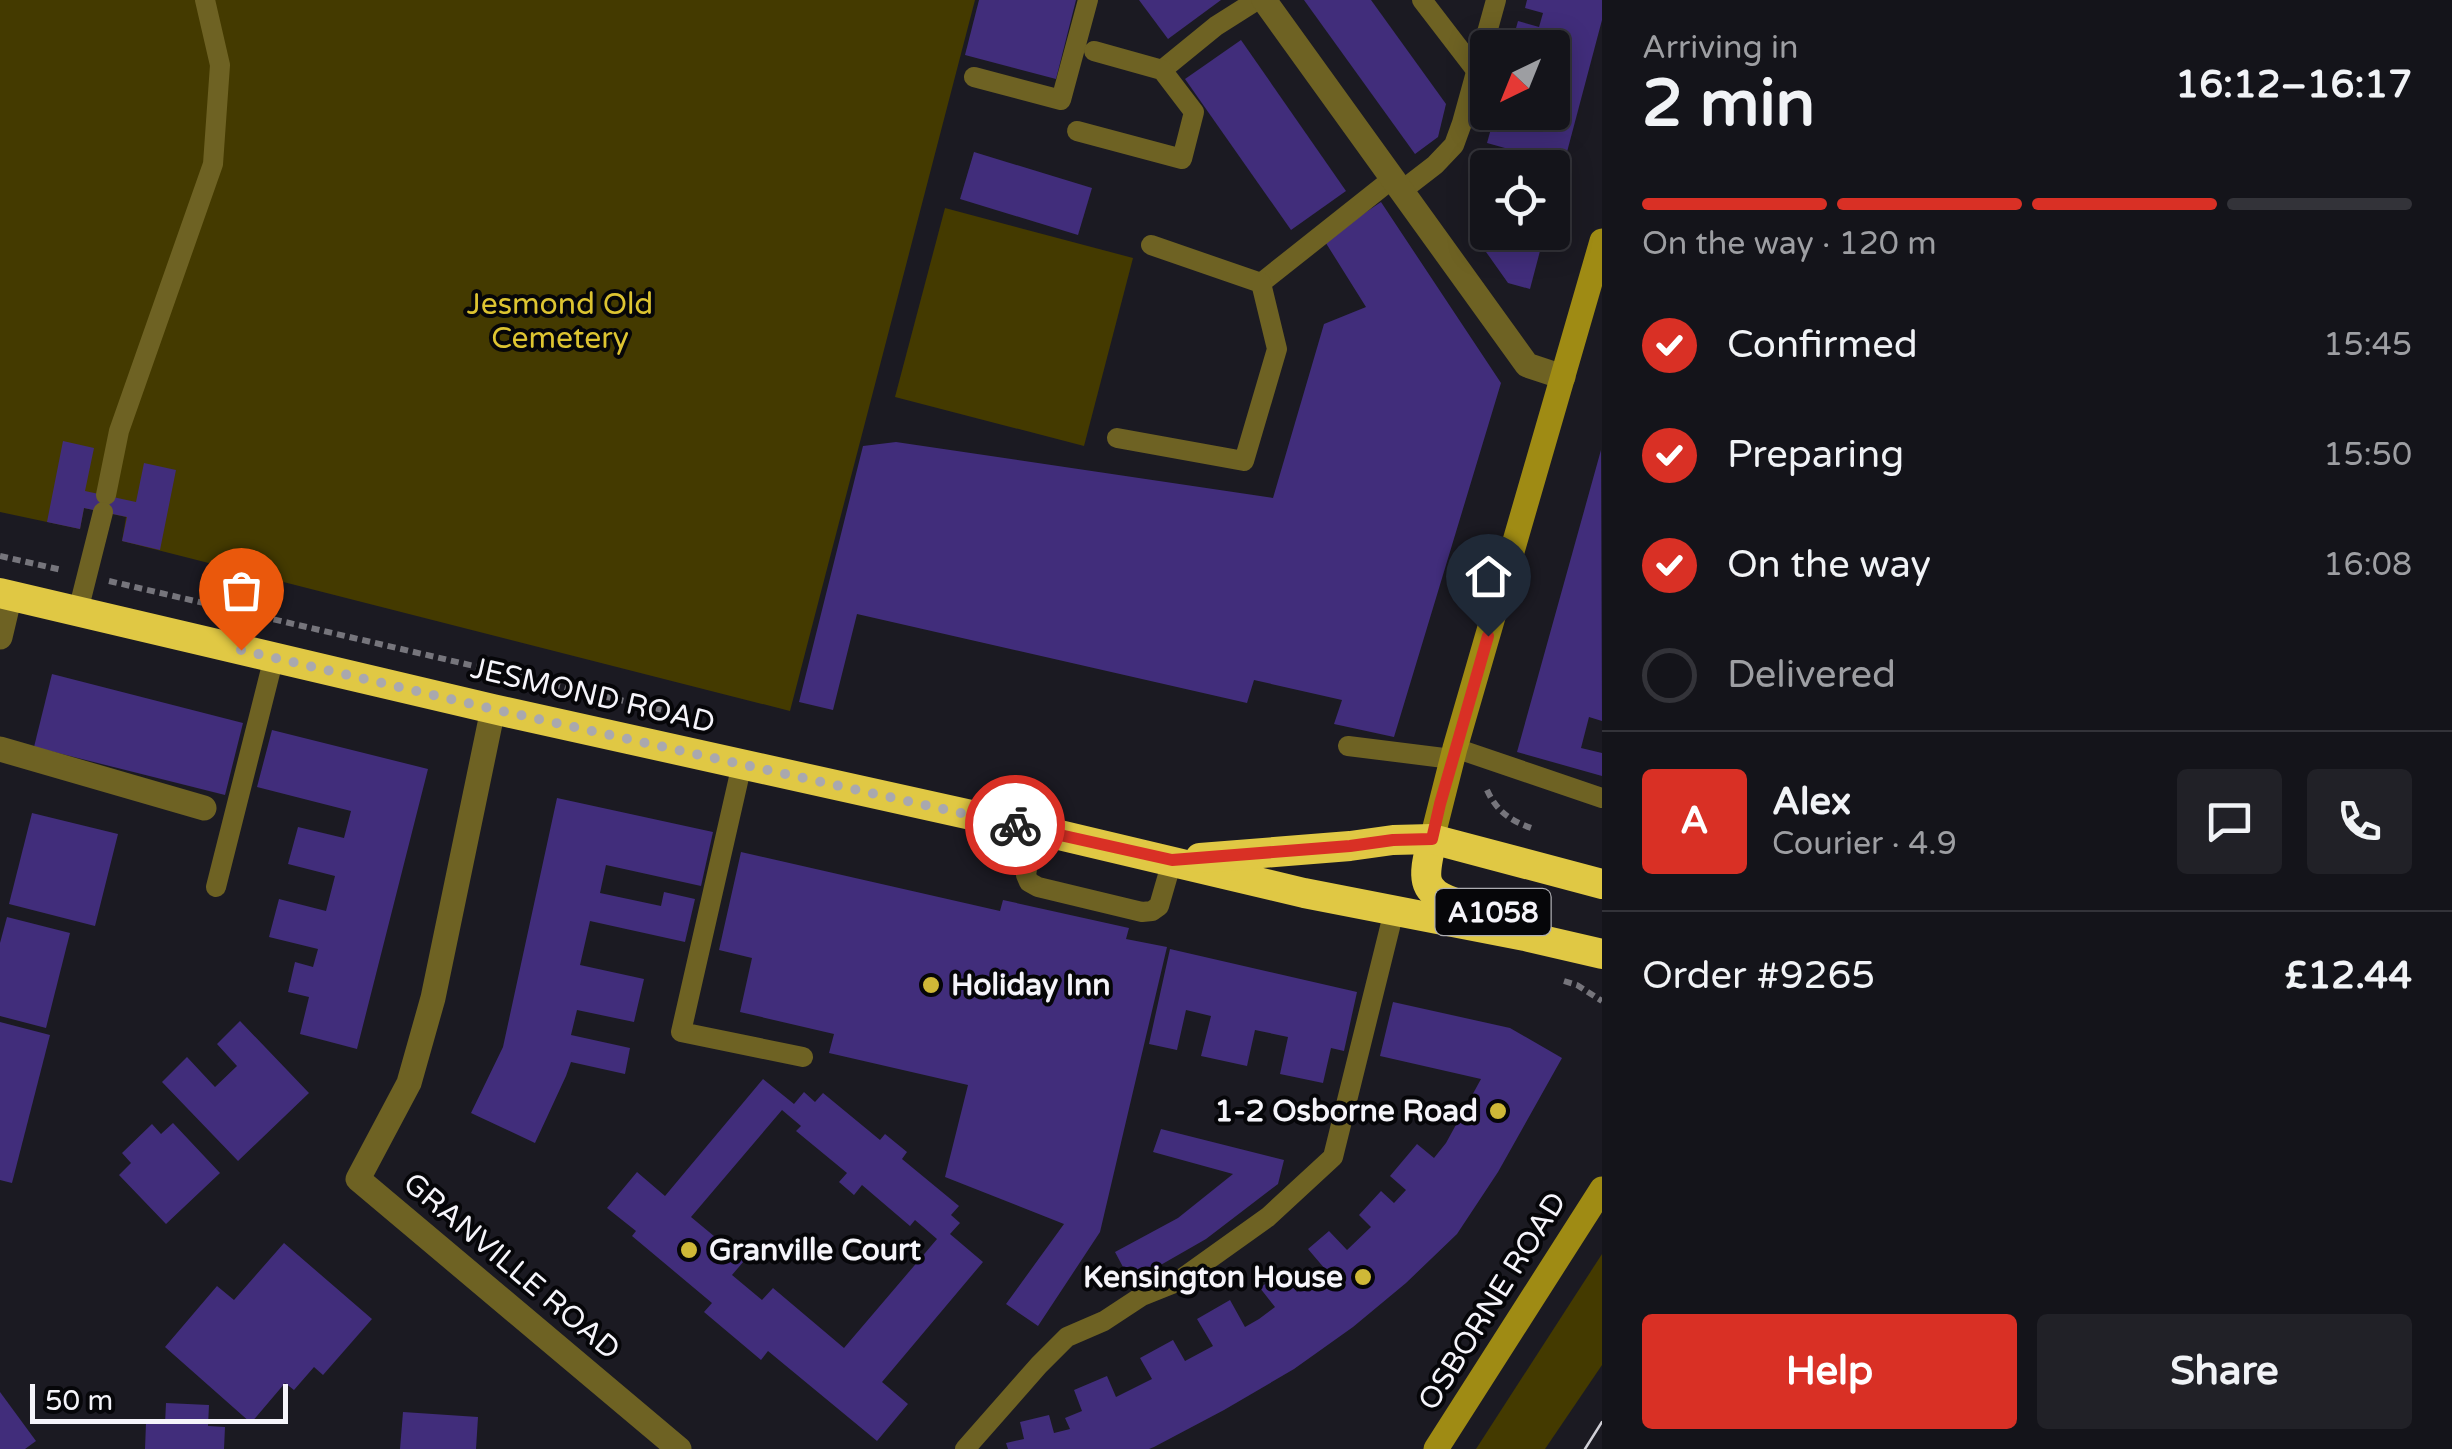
<!DOCTYPE html>
<html lang="en">
<head>
<meta charset="utf-8">
<style>
	:root { --surface:#14141a; --page:#212127; --text:#f1f3f6; --muted:#9d9ea2; --line:#333339; --accent:#d93025 }
	body { margin:0; font-family:"Varela Round",sans-serif; background:var(--page); color:var(--text); height:100vh; display:flex; flex-direction:column; font-size:38px; white-space:nowrap }
	* { box-sizing:border-box; margin:0 }
	p { font-size:32px; color:var(--muted) }
	.icon { flex:none; width:55px; height:55px; fill:none; stroke:currentColor; stroke-width:2; stroke-linecap:round; stroke-linejoin:round }
	.map { position:relative; flex:1; overflow:hidden }
	.drawer { display:flex; flex-direction:column; background:var(--surface); width:850px }
	.drawer>* { flex:none }
	.needle { width:65px; rotate:223deg }
	.controls { position:absolute; left:1470px; top:30px; display:grid; gap:20px }
	.controls a { display:grid; place-items:center; width:100px; height:100px; border-radius:10px; background:var(--surface); box-shadow:0 5px 25px #0003,0 0 0 2px var(--line); font-size:50px }
	.scale { position:absolute; left:30px; bottom:25px; width:258px; box-sizing:border-box; padding-left:10px; border:5px solid #f5f4fa; border-top:0; font-size:28px; line-height:35px; white-space:nowrap; color:#f5f4fa; -webkit-text-stroke:8px #060609; paint-order:stroke }
	.pin { position:absolute; display:grid; place-items:center; width:85px; height:85px; color:#fff; margin:-102px -42px; border-radius:50% 50% 50% 0; rotate:-45deg; box-shadow:0 0 10px #0007 }
	.pin .icon { rotate:45deg }
	.courier { position:absolute; display:grid; place-items:center; width:100px; height:100px; margin:-50px; border:8px solid #d93025; border-radius:50%; background:#fff; color:#222; box-shadow:0 2px 12px #0007 }
	.head em { font-style:normal; font-weight:700 }
	.head div { display:flex; flex-direction:column-reverse }
	.head { display:flex; align-items:center; justify-content:space-between; height:170px; padding:0 40px }
	h1 { font-size:65px; font-weight:700; line-height:75px }
	.bar { display:grid; grid-template-columns:repeat(4,1fr); gap:15px 10px; align-content:center; height:120px; padding:0 40px }
	.bar i { height:12px; border-radius:8px; background:var(--line) }
	.bar .active { background:var(--accent) }
	.bar p { grid-column:span 4 }
	.line { display:flex; align-items:center; gap:25px; padding:0 40px; border-top:2px solid var(--line) }
	.line div { flex:1 }
	.round { display:grid; place-items:center; flex:none; width:105px; height:105px; border-radius:10px; background:var(--page) }
	ol { padding:0 40px; list-style:none }
	li { display:flex; align-items:center; gap:30px; height:110px }
	li p { margin-inline-start:auto }
	li .icon { padding:10px; border-radius:50%; background:var(--accent); color:#fff; stroke-width:4 }
	li:last-child { color:var(--muted) }
	li i { width:55px; height:55px; border:5px solid var(--line); border-radius:50% }
	.button { display:flex; gap:20px; margin-top:auto; padding:20px 40px }
	.button a { flex:1; height:115px; border-radius:10px; background:var(--accent); color:#fff; font-size:40px; font-weight:700; line-height:115px; text-align:center }
	.button a+a { background:var(--page); color:var(--text) }
	main { display:flex; flex:1; min-height:0 }
	.map>svg:first-child { display:block }
</style>
</head>
<body>
<main>
<div class="map">
<svg width="1602" height="1449" viewBox="0 0 1602 1449">
	<rect width="100%" height="100%" fill="#1b1a22"/>
	<g fill="#443a00">
		<polygon points="0,0 975,0 790,711 122,541 126,517 84,508 80,529 0,512"/>
		<polygon points="945,208 1133,258 1084,446 895,397"/>
		<polygon points="1602,1254 1602,1365 1545,1449 1476,1449"/>
	</g>
	<g fill="#412d7b" fill-rule="evenodd">
		<polygon points="979,0 1076,0 1056,79 965,55"/>
		<polygon points="1139,0 1221,0 1168,39"/>
		<polygon points="1304,0 1371,0 1446,104 1438,137 1415,154"/>
		<polygon points="1527,0 1602,0 1602,20 1554,201 1552,168 1488,168 1488,178 1479,175 1484,158 1501,163 1505,148 1487,143 1492,125 1510,130 1515,112 1552,112 1552,48 1533,48 1534,45 1513,39 1518,21 1539,27 1543,13 1525,8"/>
		<polygon points="1241,40 1346,191 1291,230 1185,79"/>
		<polygon points="974,152 1092,188 1078,235 960,199"/>
		<polygon points="1476,191 1488,194 1488,212 1471,208"/>
		<polygon points="1381,202 1501,383 1394,737 1334,724 1342,700 1254,680 1247,703 857,614 833,710 799,702 863,446 896,442 1273,498 1324,324 1366,307 1324,240"/>
		<polygon points="1486,216 1488,232 1545,232 1530,289 1508,283 1479,242"/>
		<polygon points="63,441 94,448 85,491 136,502 144,463 176,470 160,550 122,541 127,517 84,508 80,529 47,522"/>
		<polygon points="1601,450 1602,721 1589,717 1581,748 1602,753 1602,776 1517,752"/>
		<polygon points="52,674 243,723 225,795 34,747"/>
		<polygon points="272,730 428,769 357,1049 300,1034 309,997 288,992 295,962 313,967 318,949 269,937 279,899 326,911 335,876 288,864 298,827 344,838 351,811 257,787"/>
		<polygon points="557,798 713,832 701,886 606,865 600,893 661,906 664,892 695,899 685,942 590,921 580,965 644,979 634,1022 577,1010 571,1035 630,1048 625,1074 571,1062 566,1076 535,1143 471,1113 503,1047"/>
		<polygon points="32,813 118,834 95,926 9,904"/>
		<polygon points="741,852 1000,911 1003,900 1129,928 1126,939 1167,947 1100,1232 1038,1326 1006,1304 1064,1224 945,1177 968,1085 829,1053 834,1034 740,1012 752,958 719,950"/>
		<polygon points="7,917 70,933 46,1028 0,1016 0,943"/>
		<polygon points="1170,949 1357,992 1344,1051 1331,1048 1323,1083 1280,1074 1288,1037 1255,1030 1247,1066 1201,1056 1211,1016 1186,1010 1177,1050 1149,1044"/>
		<polygon points="1393,1002 1510,1028 1562,1058 1498,1172 1457,1234 1406,1283 1353,1327 1294,1369 1224,1410 1154,1447 1149,1449 1008,1449 1006,1443 1024,1439 1020,1422 1049,1415 1054,1433 1070,1429 1065,1418 1082,1411 1074,1390 1107,1376 1116,1397 1152,1379 1140,1358 1173,1340 1185,1361 1213,1346 1197,1319 1230,1300 1245,1327 1259,1319 1275,1307 1260,1288 1282,1271 1297,1292 1325,1269 1308,1249 1329,1231 1347,1250 1371,1227 1359,1215 1381,1191 1394,1203 1406,1190 1390,1176 1417,1144 1434,1158 1446,1143 1481,1079 1380,1056"/>
		<polygon points="240,1021 309,1093 238,1161 162,1082 187,1057 215,1087 237,1066 217,1044"/>
		<polygon points="0,1022 50,1035 12,1183 0,1180"/>
		<path d="M763,1079l31,25 10,-12 11,10 8,-9 57,47 5,-6 22,18 -5,7 57,47 -8,9 9,8 -10,11 33,28 -101,120 26,22 -31,37 -109,-90 -7,9 -57,-48 8,-9 -80,-67 4,-5 -29,-23 30,-36 28,24zM782,1110l19,16 -5,5 51,42 -8,9 15,13 8,-10 48,41 5,-6 22,19 -93,109 -71,-60 -11,12 -30,-25 12,-14 -53,-44z"/>
		<polygon points="173,1123 220,1173 166,1224 119,1175 131,1163 122,1153 152,1124 161,1134"/>
		<polygon points="1161,1129 1284,1160 1278,1184 1206,1239 1131,1282 1115,1252 1178,1218 1233,1174 1153,1152"/>
		<polygon points="284,1243 372,1319 323,1375 314,1367 294,1390 285,1383 251,1423 165,1347 217,1286 234,1300"/>
		<polygon points="0,1392 36,1441 25,1449 0,1449"/>
		<polygon points="166,1403 209,1405 208,1426 225,1427 224,1449 145,1449 146,1423 165,1424"/>
		<polygon points="403,1412 478,1417 476,1449 400,1449"/>
	</g>
	<g fill="none" stroke-linecap="round" stroke-linejoin="round">
		<g stroke="#76757c" stroke-width="6" stroke-dasharray="8 5" stroke-linecap="butt">
			<polyline points="0,556 62,570"/>
			<polyline points="109,581 676,713"/>
			<path d="M1487,790c10,22 24,31 47,39"/>
			<polyline points="1564,981 1577,985 1602,1001"/>
		</g>
		<g stroke="#6e6223" stroke-width="20">
			<polyline points="1422,0 1475,69"/>
			<polyline points="1162,70 1216,26 1257,0"/>
			<polyline points="974,77 1061,100 1088,0"/>
			<polyline points="1077,131 1182,159 1194,112 1162,70 1094,51"/>
			<polyline points="1400,192 1435,165 1454,145 1462,123 1496,0"/>
			<polyline points="1261,283 1392,179"/>
			<polyline points="1117,438 1244,461 1277,349 1261,283 1151,245"/>
			<polyline points="106,495 119,431 213,164 220,65 205,0"/>
			<polyline points="78,611 103,512"/>
			<polyline points="1348,746 1452,759"/>
			<polyline points="1455,748 1602,798"/>
			<polyline points="742,764 681,1032 803,1057"/>
			<polyline points="1034,829 1026,875 1029,882 1038,887 1142,912 1152,911 1159,906 1172,861"/>
			<polyline points="216,887 274,657"/>
			<polyline points="965,1449 1039,1365 1067,1337 1104,1321 1142,1296 1177,1282 1268,1217 1333,1157 1394,911"/>
		</g>
		<g stroke="#6e6223" stroke-width="25">
			<polyline points="1264,0 1527,365 1563,377"/>
			<polyline points="0,637 10,595"/>
			<polyline points="493,709 433,998 409,1083 358,1179 679,1449"/>
			<polyline points="0,749 204,808"/>
		</g>
		<g stroke="#9f8b14" stroke-width="25">
			<polyline points="1432,839 1455,748 1602,241"/>
			<polyline points="1436,1449 1602,1189"/>
		</g>
		<g stroke="#e0c844" stroke-width="30">
			<polyline points="0,593 493,709 1034,829 1304,893 1525,936 1602,954"/>
			<path d="M1432,839c-2,12 -8,30 -5,42 5,22 46,26 65,31"/>
			<polyline points="1200,858 1350,846 1393,840 1432,839 1602,884"/>
		</g>
		<polyline stroke="#d0cfd6" stroke-width="2.5" points="1585,1449 1602,1422"/>
	</g>
	<g fill="none" stroke-linecap="round" stroke-linejoin="round">
		<polyline stroke="#a9a8ae" stroke-width="10" stroke-dasharray="0 18" points="241,650 493,709 1015,825"/>
		<polyline stroke="#d93025" stroke-width="12" points="1015,825 1172,860 1350,846 1393,840 1432,839 1440,804 1488,636"/>
	</g>
	<g fill="#cfb837" stroke="#060609" stroke-width="4">
		<circle cx="931" cy="985" r="10"/>
		<circle cx="1498" cy="1111" r="10"/>
		<circle cx="689" cy="1250" r="10"/>
		<circle cx="1363" cy="1277" r="10"/>
	</g>
	<g text-anchor="middle" stroke-width="8" stroke-linejoin="round" paint-order="stroke">
		<rect fill="#060609" stroke="#adadb2" stroke-width="2.5" x="1435.5" y="889" width="115" height="46" rx="8"/>
		<g font-size="28" font-weight="bold" fill="#f5f4fa">
			<text x="1493" y="922">A1058</text>
		</g>
		<g font-size="30" fill="#ddc431" stroke="#060609">
			<text x="560" y="314">Jesmond Old<tspan x="560" dy="34">Cemetery</tspan></text>
		</g>
		<g font-size="30" fill="#f5f4fa" stroke="#060609">
			<text transform="translate(593 695) rotate(13)" y="10">JESMOND ROAD</text>
			<text transform="translate(512 1266) rotate(40)" y="10">GRANVILLE ROAD</text>
			<text transform="translate(1492 1301) rotate(-58)" y="10">OSBORNE ROAD</text>
		</g>
		<g font-size="30" font-weight="bold" fill="#f5f4fa" stroke="#060609" text-anchor="start">
			<text x="951" y="995">Holiday Inn</text>
			<text x="1478" y="1121" text-anchor="end">1-2 Osborne Road</text>
			<text x="709" y="1260">Granville Court</text>
			<text x="1343" y="1287" text-anchor="end">Kensington House</text>
		</g>
	</g>
</svg>
<div class="controls">
<a><svg class="needle" viewBox="-14 -14 28 28"><path d="M0-13l5 13h-10z" fill="#e53935"/><path d="M0 13l5-13h-10z" fill="#9d9ea2"/></svg></a>
<a><svg class="icon" aria-label="locate" viewBox="0 0 24 24"><circle cx="12" cy="12" r="6"/><path d="M12 2v4M12 18v4M2 12h4M18 12h4"/></svg></a>
</div>
<div class="scale">50 m</div>
<div class="pin" style="left:241px;top:650px;background:#ea580c"><svg class="icon" aria-label="bag" viewBox="0 0 24 24"><path d="M5 8h14l-1 12H6zM9 8a3 3 0 0 1 6 0"/></svg></div>
<div class="pin" style="left:1488px;top:636px;background:#1f2937"><svg class="icon" aria-label="home" viewBox="0 0 24 24"><path d="M3 11l9-7 9 7M6 9v11h12V9"/></svg></div>
<div class="courier" style="left:1015px;top:825px"><svg class="icon" aria-label="bike" viewBox="0 0 24 24"><circle cx="6" cy="16" r="4"/><circle cx="18" cy="16" r="4"/><path d="M6 16l4-8h5l3 8M10 8l3 8H6M13 5h3"/></svg></div>
</div>
<section class="drawer">
<div class="head"><div><h1>2 min</h1><p>Arriving in</p></div><em>16:12–16:17</em></div>
<div class="bar"><i class="active"></i><i class="active"></i><i class="active"></i><i></i><p>On the way · 120 m</p></div>
<ol>
<li><svg class="icon" aria-label="check" viewBox="0 0 24 24"><path d="M5 12l5 5 9-10"/></svg>Confirmed<p>15:45</p></li>
<li><svg class="icon" aria-label="check" viewBox="0 0 24 24"><path d="M5 12l5 5 9-10"/></svg>Preparing<p>15:50</p></li>
<li><svg class="icon" aria-label="check" viewBox="0 0 24 24"><path d="M5 12l5 5 9-10"/></svg>On the way<p>16:08</p></li>
<li><i></i>Delivered</li>
</ol>
<div class="line" style="height:180px"><b class="round" style="background:var(--accent);color:#fff">A</b><div><b>Alex</b><p>Courier · 4.9</p></div><a class="round"><svg class="icon" aria-label="chat" viewBox="0 0 24 24"><path d="M4 5h16v11H9l-5 4z"/></svg></a><a class="round"><svg class="icon" aria-label="phone" viewBox="0 0 24 24"><path d="M5 4h4l2 5-3 2q2 4 5 5l2-3 5 2v4C11 20 4 13 5 4z"/></svg></a></div>
<div class="line" style="height:130px"><div>Order #9265</div><b>£12.44</b></div>
<div class="button"><a>Help</a><a>Share</a></div>
</section>
</main>
</body>
</html>
